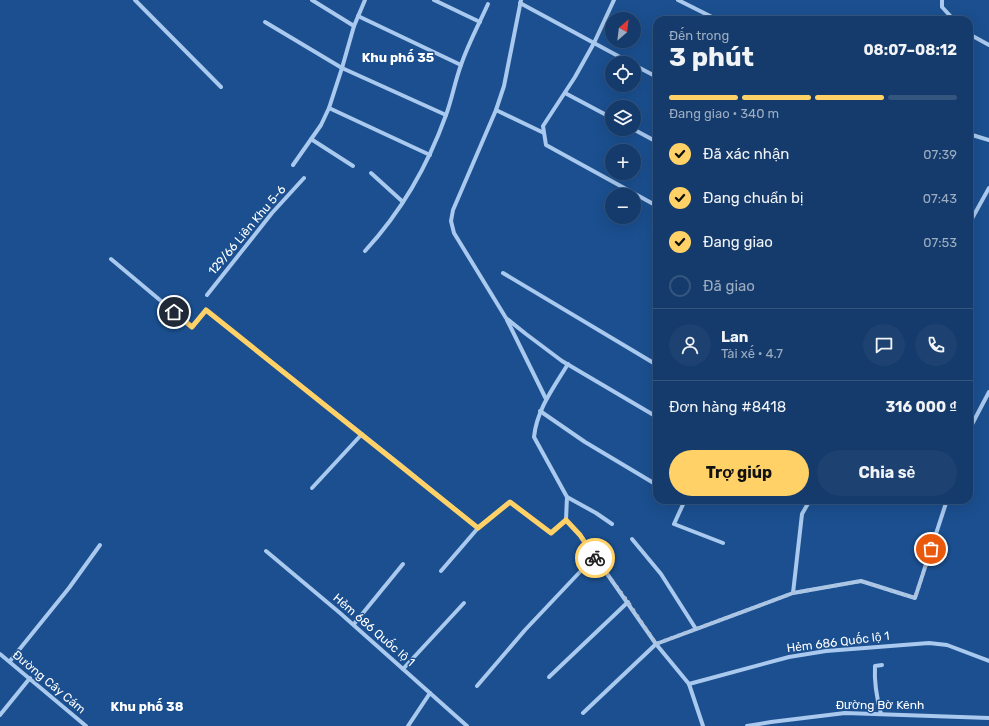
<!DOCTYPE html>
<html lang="vi">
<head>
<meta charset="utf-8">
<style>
	:root { --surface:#143b6b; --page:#1d4271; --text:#f1f3f6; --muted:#9dadc1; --line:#33557e; --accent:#ffd166 }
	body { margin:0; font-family:Rubik,sans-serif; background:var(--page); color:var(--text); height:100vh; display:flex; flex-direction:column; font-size:15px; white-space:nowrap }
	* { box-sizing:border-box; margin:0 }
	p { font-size:13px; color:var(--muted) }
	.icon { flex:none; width:22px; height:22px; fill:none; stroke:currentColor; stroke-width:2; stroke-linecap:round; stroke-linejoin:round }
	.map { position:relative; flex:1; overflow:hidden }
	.panel { position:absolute; left:653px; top:16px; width:320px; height:488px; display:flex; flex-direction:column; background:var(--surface); border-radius:12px; box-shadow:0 4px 16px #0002,0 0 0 1px var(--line) }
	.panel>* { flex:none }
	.needle { width:26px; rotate:28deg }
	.tools { position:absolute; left:605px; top:12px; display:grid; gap:8px }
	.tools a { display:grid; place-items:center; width:36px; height:36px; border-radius:50%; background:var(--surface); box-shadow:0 4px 16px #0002,0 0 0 1px var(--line); font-size:20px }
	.pin { position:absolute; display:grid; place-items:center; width:34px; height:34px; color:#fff; margin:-17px; border:2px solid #fff; border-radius:50%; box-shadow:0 1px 4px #0007 }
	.courier { position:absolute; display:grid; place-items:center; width:40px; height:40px; margin:-20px; border:3px solid #ffd166; border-radius:50%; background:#fff; color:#222; box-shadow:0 1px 5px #0007 }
	.head em { font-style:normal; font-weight:700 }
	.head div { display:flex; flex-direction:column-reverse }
	.head { display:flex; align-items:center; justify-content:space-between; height:68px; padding:0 16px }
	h1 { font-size:26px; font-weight:700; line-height:30px }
	.bar { display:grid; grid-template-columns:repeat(4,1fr); gap:6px 4px; align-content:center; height:48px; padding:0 16px }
	.bar i { height:5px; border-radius:3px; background:var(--line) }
	.bar .current { background:var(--accent) }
	.bar p { grid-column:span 4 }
	.line { display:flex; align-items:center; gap:10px; padding:0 16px; border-top:1px solid var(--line) }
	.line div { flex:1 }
	.round { display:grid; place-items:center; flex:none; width:42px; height:42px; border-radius:21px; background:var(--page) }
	ol { padding:0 16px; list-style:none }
	li { display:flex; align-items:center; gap:12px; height:44px }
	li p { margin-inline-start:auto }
	li .icon { padding:4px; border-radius:50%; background:var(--accent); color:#111; stroke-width:4 }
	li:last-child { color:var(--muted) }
	li i { width:22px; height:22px; border:2px solid var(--line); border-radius:50% }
	.button { display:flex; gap:8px; margin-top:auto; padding:8px 16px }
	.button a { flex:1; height:46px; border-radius:24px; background:var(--accent); color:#111; font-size:16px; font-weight:700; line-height:46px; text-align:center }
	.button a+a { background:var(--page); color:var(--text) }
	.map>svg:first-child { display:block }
</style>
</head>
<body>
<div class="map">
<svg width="989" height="726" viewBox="0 0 989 726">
	<rect width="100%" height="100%" fill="#1b4f8f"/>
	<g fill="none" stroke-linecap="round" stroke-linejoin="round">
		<g stroke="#a9c9ee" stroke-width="4">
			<polyline points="135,0 221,87"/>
			<polyline points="312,0 354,26"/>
			<polyline points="434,0 480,22"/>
			<polyline points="521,0 504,86 496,110 453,210 451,221 454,233 506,318 526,334 562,361 657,417"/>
			<polyline points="614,0 594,43 575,77 543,126 546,145 657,206"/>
			<polyline points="678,0 718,20"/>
			<polyline points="942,0 942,7 954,20"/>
			<polyline points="520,3 631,63"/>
			<polyline points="358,16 461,65"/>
			<polyline points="265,22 342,68 446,115"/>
			<polyline points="969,34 989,45"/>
			<polyline points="634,65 657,77"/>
			<polyline points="565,93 612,118"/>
			<polyline points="329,108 430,155"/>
			<polyline points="496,110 544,133"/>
			<polyline points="633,129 657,142"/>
			<polyline points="969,134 989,140"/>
			<polyline points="311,139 353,166"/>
			<polyline points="293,165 321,125 329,108 342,68 354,26 365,0"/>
			<polyline points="371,173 403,202"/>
			<polyline points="969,224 989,188"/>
			<path d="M365,251c36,-39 63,-86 81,-136 6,-16 9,-34 15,-50 7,-21 18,-41 27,-61"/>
			<polyline points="111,259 192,327 206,310 402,466 478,528"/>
			<polyline points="503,273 657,365"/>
			<polyline points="207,295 272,213 304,178"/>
			<polyline points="507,320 546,399"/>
			<path d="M568,364c-14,23 -31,45 -34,73l33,60 29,16 16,11"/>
			<polyline points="540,411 585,442 657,485"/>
			<polyline points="969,430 989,392"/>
			<polyline points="312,488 362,434"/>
			<polyline points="685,500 674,524 723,543"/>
			<polyline points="566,520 580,535 656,644 689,684 703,726"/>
			<polyline points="566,520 567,497"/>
			<polyline points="632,539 661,574 696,629"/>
			<polyline points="266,551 340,613 467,726"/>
			<polyline points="441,571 478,528 510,502 551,533 566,520"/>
			<polyline points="793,593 802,514 810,500"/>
			<polyline points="354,624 403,564"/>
			<polyline points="0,654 86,726"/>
			<polyline points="10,661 69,588 100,545"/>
			<polyline points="403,669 464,603"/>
			<polyline points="549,677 628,602"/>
			<polyline points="689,684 789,657 826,651 929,643 947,645 989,661"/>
			<polyline points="477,686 525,630 594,557"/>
			<polyline points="583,713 656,644 793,593 861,581 915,598 947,500"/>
			<path d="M881,714c-4,-15 -7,-31 -6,-48l7,-1"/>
			<polyline points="0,715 30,678"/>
			<polyline points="408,726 430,693"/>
			<polyline points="747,726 771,722 845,713 989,718"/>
		</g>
	</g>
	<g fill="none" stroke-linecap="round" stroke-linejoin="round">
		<polyline stroke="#afc1d8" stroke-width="4" stroke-dasharray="0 7.2" points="595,558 628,602 656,644 793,593 861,581 915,598 931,549"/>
		<polyline stroke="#ffd166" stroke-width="5" points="174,312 192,327 206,310 478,528 510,502 551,533 566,520 580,535 595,558"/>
	</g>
	<g text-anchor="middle" stroke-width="3" stroke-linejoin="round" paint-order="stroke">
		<g font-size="12" fill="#fff" stroke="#1b4f8f">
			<text transform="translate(247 230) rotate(-50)" y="4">129/66 Liên Khu 5-6</text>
			<text transform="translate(374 630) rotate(41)" y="4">Hẻm 686 Quốc lộ 1</text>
			<text transform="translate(838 642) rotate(-7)" y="4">Hẻm 686 Quốc lộ 1</text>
			<text transform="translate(49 682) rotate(40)" y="4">Đường Cây Cám</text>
			<text x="880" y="709">Đường Bờ Kênh</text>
		</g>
		<g font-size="13" font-weight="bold" fill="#fff" stroke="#1b4f8f">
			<text x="398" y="62">Khu phố 35</text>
			<text x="147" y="711">Khu phố 38</text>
		</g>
	</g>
</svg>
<div class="tools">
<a><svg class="needle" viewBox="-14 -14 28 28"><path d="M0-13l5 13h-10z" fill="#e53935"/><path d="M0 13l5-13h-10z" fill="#9dadc1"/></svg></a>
<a><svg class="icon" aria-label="locate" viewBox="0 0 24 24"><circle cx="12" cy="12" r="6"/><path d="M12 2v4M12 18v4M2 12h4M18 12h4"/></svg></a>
<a><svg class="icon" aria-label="layers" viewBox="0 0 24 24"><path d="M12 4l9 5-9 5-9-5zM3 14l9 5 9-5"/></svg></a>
<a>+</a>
<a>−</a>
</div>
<div class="pin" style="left:931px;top:549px;background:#ea580c"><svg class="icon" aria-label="bag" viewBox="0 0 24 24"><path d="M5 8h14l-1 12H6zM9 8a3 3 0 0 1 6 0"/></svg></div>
<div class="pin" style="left:174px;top:312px;background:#1f2937"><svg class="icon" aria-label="home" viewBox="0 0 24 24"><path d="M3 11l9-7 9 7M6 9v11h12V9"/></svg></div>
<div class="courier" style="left:595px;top:558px"><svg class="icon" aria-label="bike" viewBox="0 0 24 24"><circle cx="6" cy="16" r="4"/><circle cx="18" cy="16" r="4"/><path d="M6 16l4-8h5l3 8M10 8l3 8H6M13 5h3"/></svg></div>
<section class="panel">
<div class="head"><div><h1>3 phút</h1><p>Đến trong</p></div><em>08:07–08:12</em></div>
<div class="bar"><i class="current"></i><i class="current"></i><i class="current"></i><i></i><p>Đang giao · 340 m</p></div>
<ol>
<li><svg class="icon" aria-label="check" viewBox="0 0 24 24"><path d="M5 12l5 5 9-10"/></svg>Đã xác nhận<p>07:39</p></li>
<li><svg class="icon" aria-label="check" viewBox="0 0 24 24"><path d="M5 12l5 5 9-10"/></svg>Đang chuẩn bị<p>07:43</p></li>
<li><svg class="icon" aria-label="check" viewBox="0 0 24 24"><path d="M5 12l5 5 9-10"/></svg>Đang giao<p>07:53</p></li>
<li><i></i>Đã giao</li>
</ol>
<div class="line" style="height:72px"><a class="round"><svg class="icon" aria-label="person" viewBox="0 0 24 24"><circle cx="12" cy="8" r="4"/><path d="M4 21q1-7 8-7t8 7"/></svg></a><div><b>Lan</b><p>Tài xế · 4.7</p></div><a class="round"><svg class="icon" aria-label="chat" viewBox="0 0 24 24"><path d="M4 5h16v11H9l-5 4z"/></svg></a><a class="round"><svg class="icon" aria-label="phone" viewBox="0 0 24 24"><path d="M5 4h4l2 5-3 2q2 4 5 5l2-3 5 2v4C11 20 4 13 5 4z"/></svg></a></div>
<div class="line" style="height:52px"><div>Đơn hàng #8418</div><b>316 000 ₫</b></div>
<div class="button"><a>Trợ giúp</a><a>Chia sẻ</a></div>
</section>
</div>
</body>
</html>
